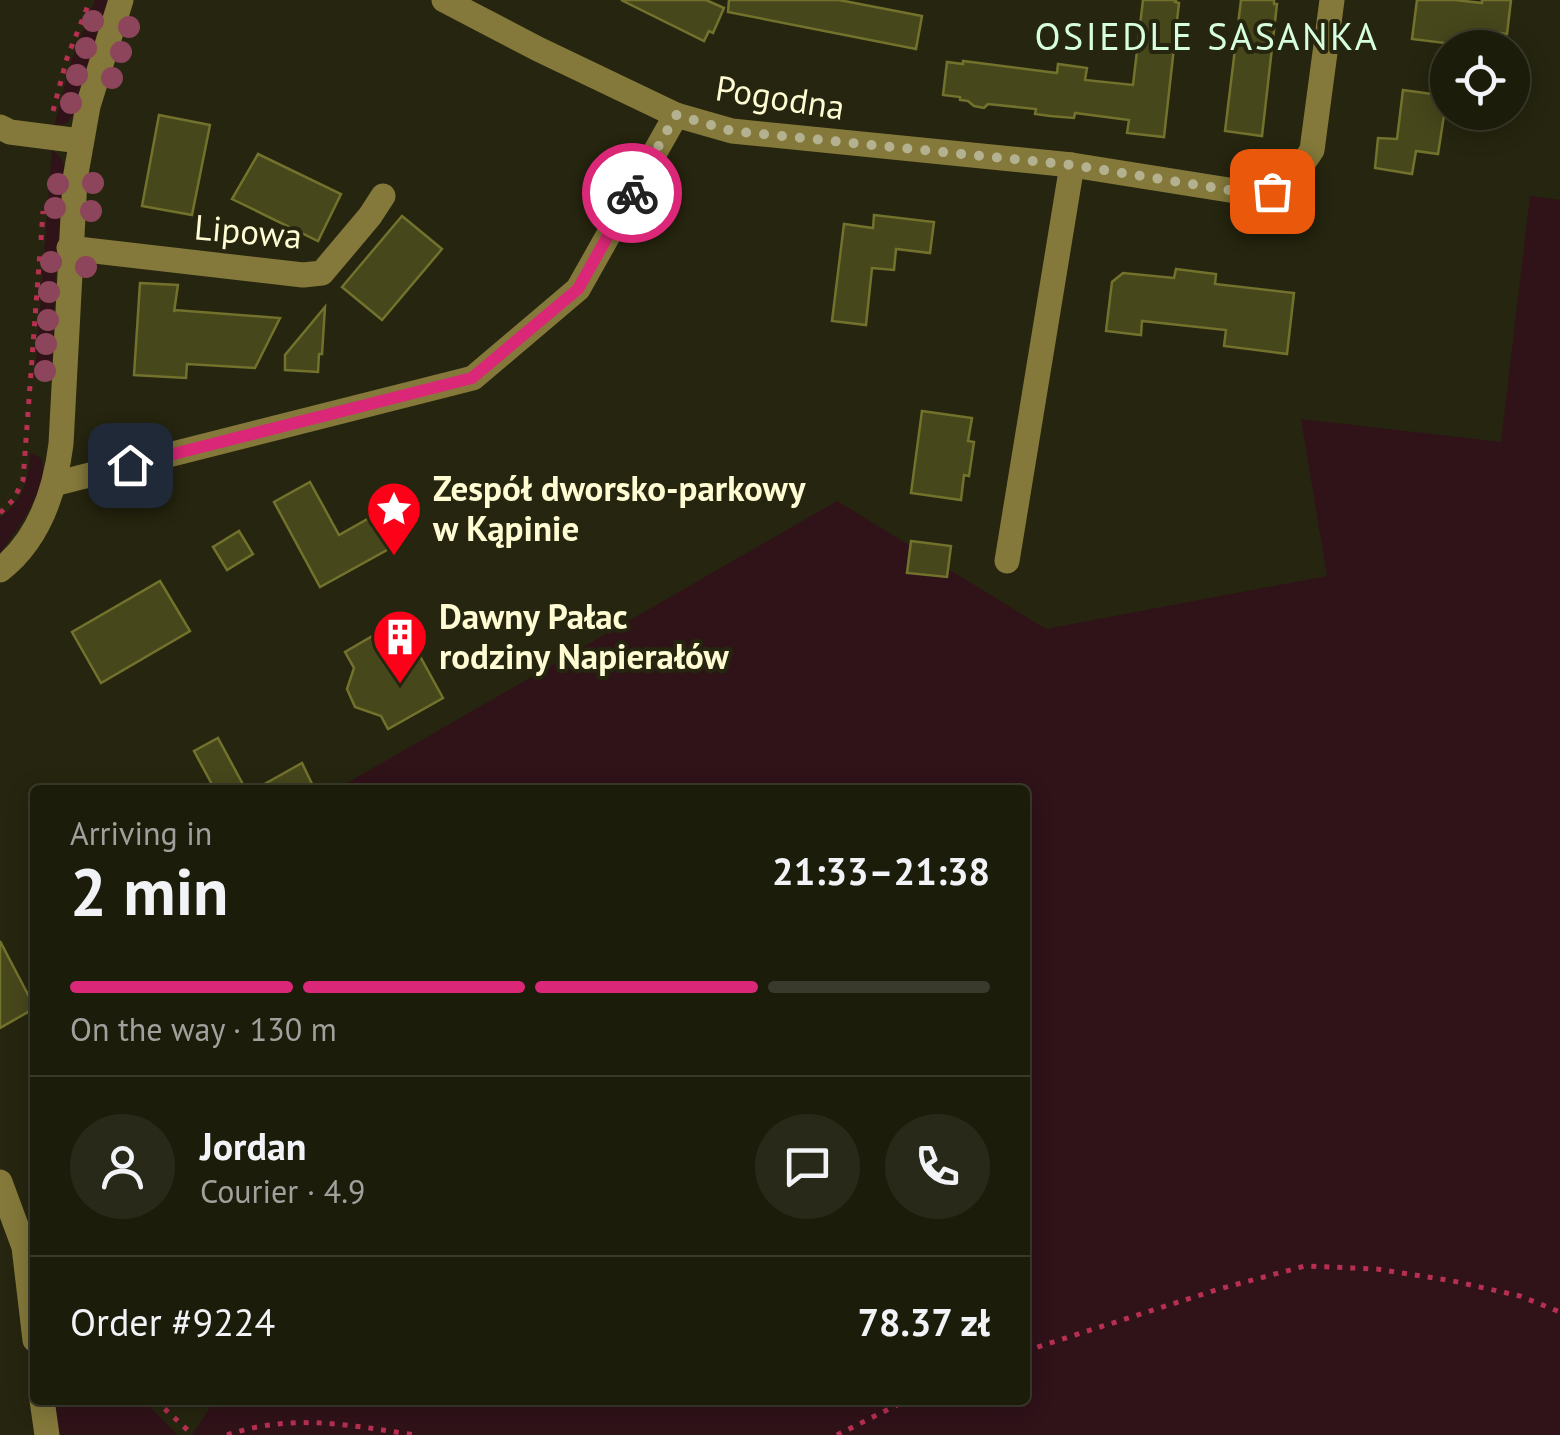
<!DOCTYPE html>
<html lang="en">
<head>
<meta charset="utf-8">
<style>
	:root { --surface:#1c1c0b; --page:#292919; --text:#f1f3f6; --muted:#a0a19d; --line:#3a3a2c; --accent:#db2777 }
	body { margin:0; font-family:"PT Sans",sans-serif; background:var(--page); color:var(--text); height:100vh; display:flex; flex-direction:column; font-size:38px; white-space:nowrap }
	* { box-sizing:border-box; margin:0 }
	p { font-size:32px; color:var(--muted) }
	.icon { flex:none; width:55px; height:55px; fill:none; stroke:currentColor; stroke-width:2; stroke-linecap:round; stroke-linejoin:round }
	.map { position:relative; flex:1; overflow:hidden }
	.panel { position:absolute; left:30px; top:785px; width:1000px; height:620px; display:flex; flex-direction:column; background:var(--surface); border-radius:10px; box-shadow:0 5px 25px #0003,0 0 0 2px var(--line) }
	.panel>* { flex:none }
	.controls { position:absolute; left:1430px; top:30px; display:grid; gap:20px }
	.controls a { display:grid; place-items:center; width:100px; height:100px; border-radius:50%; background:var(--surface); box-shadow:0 5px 25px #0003,0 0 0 2px var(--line); font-size:50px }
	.pin { position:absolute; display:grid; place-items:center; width:85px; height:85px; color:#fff; margin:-42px; border-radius:20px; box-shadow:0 5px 15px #0006 }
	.courier { position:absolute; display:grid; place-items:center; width:100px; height:100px; margin:-50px; border:8px solid #db2777; border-radius:50%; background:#fff; color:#222; box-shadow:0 2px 12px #0007 }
	.summary em { font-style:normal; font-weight:600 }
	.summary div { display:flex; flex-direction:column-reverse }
	.summary { display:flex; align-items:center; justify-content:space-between; height:170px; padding:0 40px }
	h1 { font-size:65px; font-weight:600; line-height:75px }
	.bar { display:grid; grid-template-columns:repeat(4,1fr); gap:15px 10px; align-content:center; height:120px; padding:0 40px }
	.bar i { height:12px; border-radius:8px; background:var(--line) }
	.bar .current { background:var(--accent) }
	.bar p { grid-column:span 4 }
	.line { display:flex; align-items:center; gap:25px; padding:0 40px; border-top:2px solid var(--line) }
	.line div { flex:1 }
	.round { display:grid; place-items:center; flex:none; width:105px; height:105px; border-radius:52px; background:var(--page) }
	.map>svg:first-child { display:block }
</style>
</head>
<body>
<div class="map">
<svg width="1560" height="1435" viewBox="0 0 1560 1435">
	<rect width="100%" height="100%" fill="#26250f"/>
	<g fill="#301219">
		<polygon points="95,0 109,0 97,33 76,111 67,123 54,126 72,59"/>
		<polygon points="52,150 60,157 65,167 55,284 52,376 35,375"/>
		<polygon points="1530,196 1560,200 1560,1435 192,1435 215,1400 1025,1400 1025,790 335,790 837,501 1046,629 1327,576 1301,419 1501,442"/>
		<path d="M30,453l11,5c10,26 -25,74 -41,95v-35c24,-21 28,-33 30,-65z"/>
		<polygon points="51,1400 143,1400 178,1435 56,1435"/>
	</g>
	<g fill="#46471b" stroke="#72722d" stroke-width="2.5">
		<polygon points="621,0 706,0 724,8 713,33 709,31 704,41"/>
		<polygon points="729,0 839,0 922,16 916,49 728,12"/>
		<polygon points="1143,0 1176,0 1175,2 1179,3 1164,137 1127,133 1129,120 1075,113 1074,118 1050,116 1035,114 1036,109 988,104 984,108 974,106 968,101 960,100 960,97 943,95 947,62 963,64 963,61 1057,73 1058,64 1087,68 1085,80 1133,85"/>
		<polygon points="1241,0 1274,0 1274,4 1277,4 1262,136 1225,131"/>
		<polygon points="1417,0 1455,0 1482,3 1482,0 1511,0 1507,34 1491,32 1489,48 1444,48 1445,43 1412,39"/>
		<polygon points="1403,90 1447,96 1438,154 1416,151 1412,174 1375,168 1378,138 1397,139"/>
		<polygon points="159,115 210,125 192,215 142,206"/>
		<polygon points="258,154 341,194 318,241 232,199"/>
		<polygon points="874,215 934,222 930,253 896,249 894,270 872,268 866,325 832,321 844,224 873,228"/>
		<polygon points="402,216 442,249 382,320 342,287"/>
		<polygon points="1176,269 1216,274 1215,284 1294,293 1287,354 1224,346 1226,330 1142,321 1141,335 1106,331 1112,282 1123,273 1174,278"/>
		<polygon points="140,283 178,285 174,312 175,310 280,318 255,368 187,364 186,378 134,375"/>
		<polygon points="325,307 322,354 319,354 318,372 285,370 285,355"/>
		<polygon points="922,411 972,418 968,441 974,442 969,476 964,475 961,500 911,493"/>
		<polygon points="310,482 339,535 387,508 405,540 320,587 274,502"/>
		<polygon points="239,531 253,554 227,570 213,547"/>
		<polygon points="911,541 951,546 947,577 907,573"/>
		<polygon points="160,581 190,631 101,683 72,632"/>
		<polygon points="400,620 443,698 388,729 381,716 355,707 347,689 354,668 345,652"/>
		<polygon points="218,738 246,790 215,790 194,751"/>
		<polygon points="302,763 315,790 254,790"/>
		<polygon points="0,941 35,1008 0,1028"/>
	</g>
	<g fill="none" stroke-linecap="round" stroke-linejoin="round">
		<g stroke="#b73051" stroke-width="5" stroke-dasharray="5 8" stroke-linecap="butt">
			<polyline points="53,111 67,58 89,3"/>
			<polyline points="41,240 43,211"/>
			<polyline points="0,513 14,499 23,480 40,251"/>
			<polyline points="1025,1351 1219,1289 1305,1266 1377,1269 1453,1281 1520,1296 1560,1312"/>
			<polyline points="155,1400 193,1435"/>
			<path d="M227,1435c65,-22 122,-10 188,0"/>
			<polyline points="837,1435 907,1400"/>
		</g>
		<g stroke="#84793a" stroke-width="25">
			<path d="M444,0l94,49 138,66 56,16 340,34 182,29c31,-5 41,-18 58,-44l20,-150"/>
			<polyline points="0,127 10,132 80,141"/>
			<polyline points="69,248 303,275 322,273 370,216 383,196"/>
			<polyline points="54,484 473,378 578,289 676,115"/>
			<polyline points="1007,561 1072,165"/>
			<path d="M0,570c39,-30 55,-79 61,-126l14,-265 13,-73 33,-106"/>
			<polyline points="0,1182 24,1247 35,1340"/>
			<polyline points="42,1400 47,1435"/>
		</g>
	</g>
	<g fill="#8c455a">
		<circle cx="93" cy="21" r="11"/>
		<circle cx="129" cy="27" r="11"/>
		<circle cx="86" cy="48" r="11"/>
		<circle cx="121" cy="52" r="11"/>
		<circle cx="77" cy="75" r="11"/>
		<circle cx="112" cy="78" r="11"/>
		<circle cx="71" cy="103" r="11"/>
		<circle cx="93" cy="183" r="11"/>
		<circle cx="58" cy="184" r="11"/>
		<circle cx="55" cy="208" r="11"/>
		<circle cx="91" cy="211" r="11"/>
		<circle cx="51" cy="262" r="11"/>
		<circle cx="86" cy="267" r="11"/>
		<circle cx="49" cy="292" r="11"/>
		<circle cx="48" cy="320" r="11"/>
		<circle cx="46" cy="344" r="11"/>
		<circle cx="45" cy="371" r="11"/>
	</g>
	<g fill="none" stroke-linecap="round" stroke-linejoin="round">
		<polyline stroke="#b3b18f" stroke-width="10" stroke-dasharray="0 18" points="632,193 676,115 732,131 1072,165 1254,194 1272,191"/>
		<polyline stroke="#db2777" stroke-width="12" points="130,465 472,378 578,289 632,193"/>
	</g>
	<defs>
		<g id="sight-pin" transform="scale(2.875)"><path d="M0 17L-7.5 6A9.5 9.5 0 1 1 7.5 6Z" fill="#fd0118" stroke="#26250f"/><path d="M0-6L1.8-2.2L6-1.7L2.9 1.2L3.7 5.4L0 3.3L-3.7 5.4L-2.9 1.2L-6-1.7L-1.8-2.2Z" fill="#fff"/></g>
		<g id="building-pin" transform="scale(2.875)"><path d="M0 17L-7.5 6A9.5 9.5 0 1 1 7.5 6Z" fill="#fd0118" stroke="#26250f"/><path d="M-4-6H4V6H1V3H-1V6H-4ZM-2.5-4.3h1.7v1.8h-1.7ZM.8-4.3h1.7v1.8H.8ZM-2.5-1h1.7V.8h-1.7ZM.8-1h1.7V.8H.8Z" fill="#fff"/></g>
	</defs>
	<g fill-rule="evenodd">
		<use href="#sight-pin" x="394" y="509"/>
		<use href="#building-pin" x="400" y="637"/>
	</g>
	<g text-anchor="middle" stroke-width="8" stroke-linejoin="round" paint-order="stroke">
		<g font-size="35" fill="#fffcd4" stroke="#26250f">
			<text transform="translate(780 98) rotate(9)" y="12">Pogodna</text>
			<text transform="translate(248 232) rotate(5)" y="12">Lipowa</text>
		</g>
		<g font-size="35" font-weight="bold" fill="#fffcd4" stroke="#26250f" text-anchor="start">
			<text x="433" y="501">Zespół dworsko-parkowy<tspan x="433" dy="40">w Kąpinie</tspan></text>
			<text x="439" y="629">Dawny Pałac<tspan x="439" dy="40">rodziny Napierałów</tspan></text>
		</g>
		<g font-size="38" letter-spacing="2.5" fill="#d6ffdd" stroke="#26250f">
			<text x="1207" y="50">OSIEDLE SASANKA</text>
		</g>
	</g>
</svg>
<div class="controls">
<a><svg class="icon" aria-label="locate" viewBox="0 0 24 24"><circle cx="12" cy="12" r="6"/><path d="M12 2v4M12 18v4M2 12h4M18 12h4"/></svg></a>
</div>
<div class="pin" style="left:1272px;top:191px;background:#ea580c"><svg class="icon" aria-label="bag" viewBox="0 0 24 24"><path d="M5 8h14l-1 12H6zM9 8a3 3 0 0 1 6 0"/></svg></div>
<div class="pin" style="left:130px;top:465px;background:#1f2937"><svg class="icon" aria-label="home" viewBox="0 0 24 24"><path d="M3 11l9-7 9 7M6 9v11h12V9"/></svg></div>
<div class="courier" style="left:632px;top:193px"><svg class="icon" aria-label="bike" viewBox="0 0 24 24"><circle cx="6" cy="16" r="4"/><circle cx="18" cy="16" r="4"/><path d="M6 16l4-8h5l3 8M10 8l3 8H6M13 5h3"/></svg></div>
<section class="panel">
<div class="summary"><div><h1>2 min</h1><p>Arriving in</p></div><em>21:33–21:38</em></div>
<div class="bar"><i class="current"></i><i class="current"></i><i class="current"></i><i></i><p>On the way · 130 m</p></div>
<div class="line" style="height:180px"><a class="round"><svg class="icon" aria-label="person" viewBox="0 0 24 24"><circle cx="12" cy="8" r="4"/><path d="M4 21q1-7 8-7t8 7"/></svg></a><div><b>Jordan</b><p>Courier · 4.9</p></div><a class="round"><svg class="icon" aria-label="chat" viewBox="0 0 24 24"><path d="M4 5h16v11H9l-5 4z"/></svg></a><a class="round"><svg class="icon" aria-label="phone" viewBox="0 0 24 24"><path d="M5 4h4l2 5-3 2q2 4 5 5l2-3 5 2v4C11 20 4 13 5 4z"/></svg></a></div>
<div class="line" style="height:130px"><div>Order #9224</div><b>78.37 zł</b></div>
</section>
</div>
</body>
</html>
